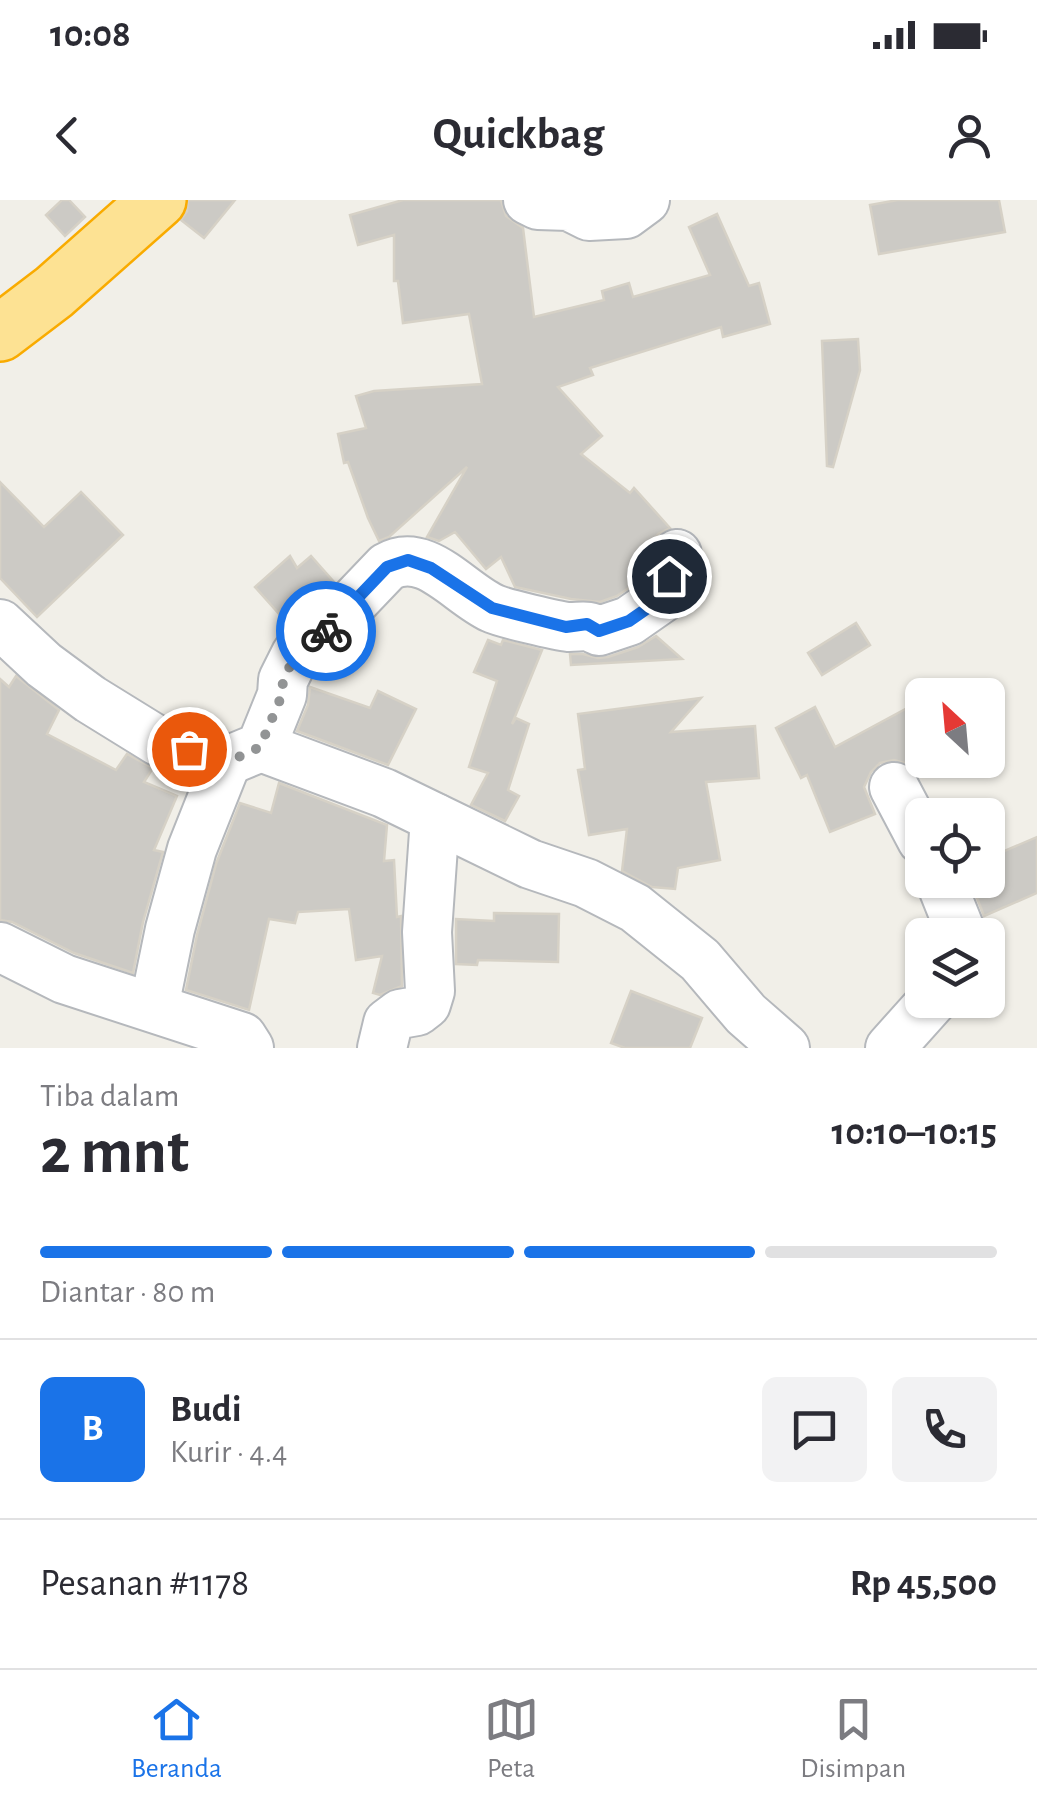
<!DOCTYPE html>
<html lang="id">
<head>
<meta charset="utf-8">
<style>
	:root { --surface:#fff; --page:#f2f2f3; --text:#2b2b33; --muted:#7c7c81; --line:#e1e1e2; --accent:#1a73e8 }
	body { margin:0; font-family:"Alegreya Sans",sans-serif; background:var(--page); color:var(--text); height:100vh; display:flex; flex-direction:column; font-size:38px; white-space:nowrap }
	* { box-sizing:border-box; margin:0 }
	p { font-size:32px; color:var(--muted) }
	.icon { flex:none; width:55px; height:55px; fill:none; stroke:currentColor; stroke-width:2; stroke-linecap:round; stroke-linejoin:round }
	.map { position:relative; height:848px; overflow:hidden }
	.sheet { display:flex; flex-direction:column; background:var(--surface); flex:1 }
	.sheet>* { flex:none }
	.needle { width:65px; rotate:334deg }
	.fabs { position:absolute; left:905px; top:478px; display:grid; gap:20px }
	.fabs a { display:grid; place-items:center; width:100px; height:100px; border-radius:15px; background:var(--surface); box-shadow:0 2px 8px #0004; font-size:50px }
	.pin { position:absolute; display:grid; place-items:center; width:85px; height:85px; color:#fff; margin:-42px; border:5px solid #fff; border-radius:50%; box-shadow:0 2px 10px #0007 }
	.courier { position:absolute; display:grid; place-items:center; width:100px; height:100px; margin:-50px; border:8px solid #1a73e8; border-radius:50%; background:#fff; color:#222; box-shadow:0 2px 12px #0007 }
	.headline em { font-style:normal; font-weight:700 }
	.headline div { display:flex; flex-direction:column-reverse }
	.headline { display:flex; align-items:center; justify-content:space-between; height:170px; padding:0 40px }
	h1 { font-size:65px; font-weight:700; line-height:75px }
	.bar { display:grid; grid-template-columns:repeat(4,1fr); gap:15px 10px; align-content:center; height:120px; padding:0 40px }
	.bar i { height:12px; border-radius:8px; background:var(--line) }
	.bar .selected { background:var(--accent) }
	.bar p { grid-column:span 4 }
	.line { display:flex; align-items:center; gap:25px; padding:0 40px; border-top:2px solid var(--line) }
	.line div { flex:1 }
	.round { display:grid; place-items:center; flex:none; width:105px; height:105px; border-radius:15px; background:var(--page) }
	.status { display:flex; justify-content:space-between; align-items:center; height:70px; padding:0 50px; background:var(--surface); direction:ltr }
	.status svg { height:28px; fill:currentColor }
	header { display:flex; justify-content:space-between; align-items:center; height:130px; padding:0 40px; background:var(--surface); font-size:45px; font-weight:700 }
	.menu { display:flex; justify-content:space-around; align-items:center; height:140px; border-top:2px solid var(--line); background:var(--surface); font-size:28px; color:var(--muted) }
	.menu a { display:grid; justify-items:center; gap:5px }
	.menu .selected { color:var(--accent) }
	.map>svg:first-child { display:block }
</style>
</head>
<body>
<div class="status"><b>10:08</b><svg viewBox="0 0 49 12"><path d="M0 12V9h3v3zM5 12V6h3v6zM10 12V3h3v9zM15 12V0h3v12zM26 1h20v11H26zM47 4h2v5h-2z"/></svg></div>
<header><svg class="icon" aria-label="back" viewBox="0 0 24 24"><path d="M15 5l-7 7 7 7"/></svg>Quickbag<svg class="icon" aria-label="person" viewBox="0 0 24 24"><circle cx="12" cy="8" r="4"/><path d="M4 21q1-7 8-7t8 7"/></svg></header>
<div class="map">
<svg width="1037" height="848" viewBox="0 0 1037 848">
	<rect width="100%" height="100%" fill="#f1efe8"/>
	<g fill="#cccac5" stroke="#d6d1c6" stroke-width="2.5">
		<polygon points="62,0 69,0 85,17 65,36 46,15"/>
		<polygon points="188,0 235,0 204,38 181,20 187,11"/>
		<polygon points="403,0 501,0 506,16 523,28 534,117 604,100 602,91 629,83 633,97 710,75 689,27 717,14 749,86 759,83 770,124 723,137 721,127 590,168 593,175 558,187 602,236 581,254 630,293 634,288 670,328 658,334 651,344 647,357 640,364 643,368 639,381 617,396 600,402 571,399 515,387 501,357 486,369 455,332 439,341 427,337 467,267 389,337 379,341 368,318 348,262 344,263 338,234 366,228 356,196 374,191 482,184 469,114 403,123 398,81 394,81 394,35 358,45 350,15"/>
		<polygon points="898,0 999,0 1005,32 879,54 870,5"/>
		<polygon points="858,139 860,170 833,267 827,266 822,141"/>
		<polygon points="0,282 44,327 81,292 123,335 37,417 0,378"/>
		<polygon points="290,356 297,368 311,356 334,382 305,413 289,425 255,387"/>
		<polygon points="856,423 870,445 822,475 808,453"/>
		<polygon points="656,436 682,459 571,465 570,454 583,454 598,458 608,457 638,447"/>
		<polygon points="488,440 501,445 503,440 542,450 512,524 516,518 529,524 508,590 519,596 505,621 471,605 488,573 469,567 497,481 474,472"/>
		<polygon points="16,476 59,510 47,534 116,570 127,554 153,568 144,582 177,596 154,650 163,652 143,722 133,773 74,753 12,722 0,720 0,479 9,487"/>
		<polygon points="310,487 370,508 378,491 416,509 388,565 297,531 308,505"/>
		<polygon points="701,498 671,532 755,526 759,578 706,582 720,660 678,668 675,689 652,687 622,671 627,629 589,635 578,570 585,569 578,514"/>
		<polygon points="922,500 922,556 908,564 894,560 880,563 871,572 864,587 875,614 830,632 807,575 801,578 776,528 815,507 835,547"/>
		<polygon points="279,583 387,625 384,661 394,660 397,717 401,716 402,786 380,795 373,793 382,756 356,760 349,709 298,712 295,723 269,719 249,810 186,790 197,735 216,664 240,603 271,613"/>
		<polygon points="1037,637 1037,693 984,716 970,680 988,680 988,658"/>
		<polygon points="494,713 559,714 558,762 478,760 477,765 456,764 456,719 494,721"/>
		<polygon points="631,791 702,818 690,848 625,848 611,843"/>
	</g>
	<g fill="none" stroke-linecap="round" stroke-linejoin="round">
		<g stroke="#b5b8bc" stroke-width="52">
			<g id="minor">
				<polyline points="528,0 538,5 569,6 589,16 626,14 645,0"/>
				<path d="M0,424l44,41 46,34 68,42 69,20 34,-14 21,-52 1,-15 13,-26 27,-20 64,-67c38,-22 72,26 105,41 10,5 66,18 77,19 13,0 18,-3 30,4l30,-10 33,-23 15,-44"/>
				<polyline points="261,547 384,593 530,664 586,683 635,708 700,760 746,814 785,848"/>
				<polyline points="894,587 922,640"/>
				<polyline points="940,680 962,735"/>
				<polyline points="0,747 64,779 242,837 249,848"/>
				<polyline points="154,807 170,729 192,649 227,561"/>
				<polyline points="382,848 388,823 400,814 417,811 426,804 430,791 427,732 435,618"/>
				<polyline points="890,848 933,800"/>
			</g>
		</g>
		<g stroke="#f9ab00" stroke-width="60">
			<polyline id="highway" points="0,133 54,92 158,0"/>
		</g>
		<use href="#minor" stroke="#fff" stroke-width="48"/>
		<use href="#highway" stroke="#fde293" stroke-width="55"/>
	</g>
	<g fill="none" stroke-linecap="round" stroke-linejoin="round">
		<polyline stroke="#929495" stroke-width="10" stroke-dasharray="0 18" points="189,549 228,562 260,547 282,495 283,480 296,454 326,431"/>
		<polyline stroke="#1a73e8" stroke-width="12" points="326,431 387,367 408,360 431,368 492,408 566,427 587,424 599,431 629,421 662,398 669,376"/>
	</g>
</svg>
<div class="fabs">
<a><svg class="needle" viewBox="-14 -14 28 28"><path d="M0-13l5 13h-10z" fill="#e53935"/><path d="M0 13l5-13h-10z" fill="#7c7c81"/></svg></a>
<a><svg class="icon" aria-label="locate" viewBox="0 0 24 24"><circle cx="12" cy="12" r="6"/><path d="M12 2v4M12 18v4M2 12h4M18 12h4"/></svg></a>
<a><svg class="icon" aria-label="layers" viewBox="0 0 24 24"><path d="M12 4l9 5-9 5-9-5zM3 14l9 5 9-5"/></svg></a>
</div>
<div class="pin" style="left:189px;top:549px;background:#ea580c"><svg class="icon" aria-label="bag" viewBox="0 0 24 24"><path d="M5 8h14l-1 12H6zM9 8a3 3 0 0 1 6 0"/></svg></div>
<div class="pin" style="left:669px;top:376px;background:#1f2937"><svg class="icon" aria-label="home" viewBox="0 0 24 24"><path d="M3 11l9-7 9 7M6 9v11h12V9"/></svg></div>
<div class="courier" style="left:326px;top:431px"><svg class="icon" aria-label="bike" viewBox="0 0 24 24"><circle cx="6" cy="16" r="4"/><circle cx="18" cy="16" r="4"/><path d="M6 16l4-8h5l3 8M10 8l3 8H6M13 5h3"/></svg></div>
</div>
<section class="sheet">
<div class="headline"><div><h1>2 mnt</h1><p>Tiba dalam</p></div><em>10:10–10:15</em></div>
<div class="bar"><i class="selected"></i><i class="selected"></i><i class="selected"></i><i></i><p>Diantar · 80 m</p></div>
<div class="line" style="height:180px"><b class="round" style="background:var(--accent);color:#fff">B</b><div><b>Budi</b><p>Kurir · 4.4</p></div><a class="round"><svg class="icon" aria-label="chat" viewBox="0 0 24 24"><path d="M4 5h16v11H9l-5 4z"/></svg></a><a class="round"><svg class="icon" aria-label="phone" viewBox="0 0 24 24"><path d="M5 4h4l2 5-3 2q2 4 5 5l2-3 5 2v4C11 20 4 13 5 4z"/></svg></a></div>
<div class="line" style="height:130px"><div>Pesanan #1178</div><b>Rp 45,500</b></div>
</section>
<nav class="menu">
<a class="selected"><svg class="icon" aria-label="home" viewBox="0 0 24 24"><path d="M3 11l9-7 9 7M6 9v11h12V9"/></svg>Beranda</a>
<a><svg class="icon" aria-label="map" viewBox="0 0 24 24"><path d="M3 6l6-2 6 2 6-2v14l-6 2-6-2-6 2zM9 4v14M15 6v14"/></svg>Peta</a>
<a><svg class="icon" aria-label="saved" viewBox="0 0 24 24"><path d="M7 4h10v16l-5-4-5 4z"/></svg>Disimpan</a>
</nav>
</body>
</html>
